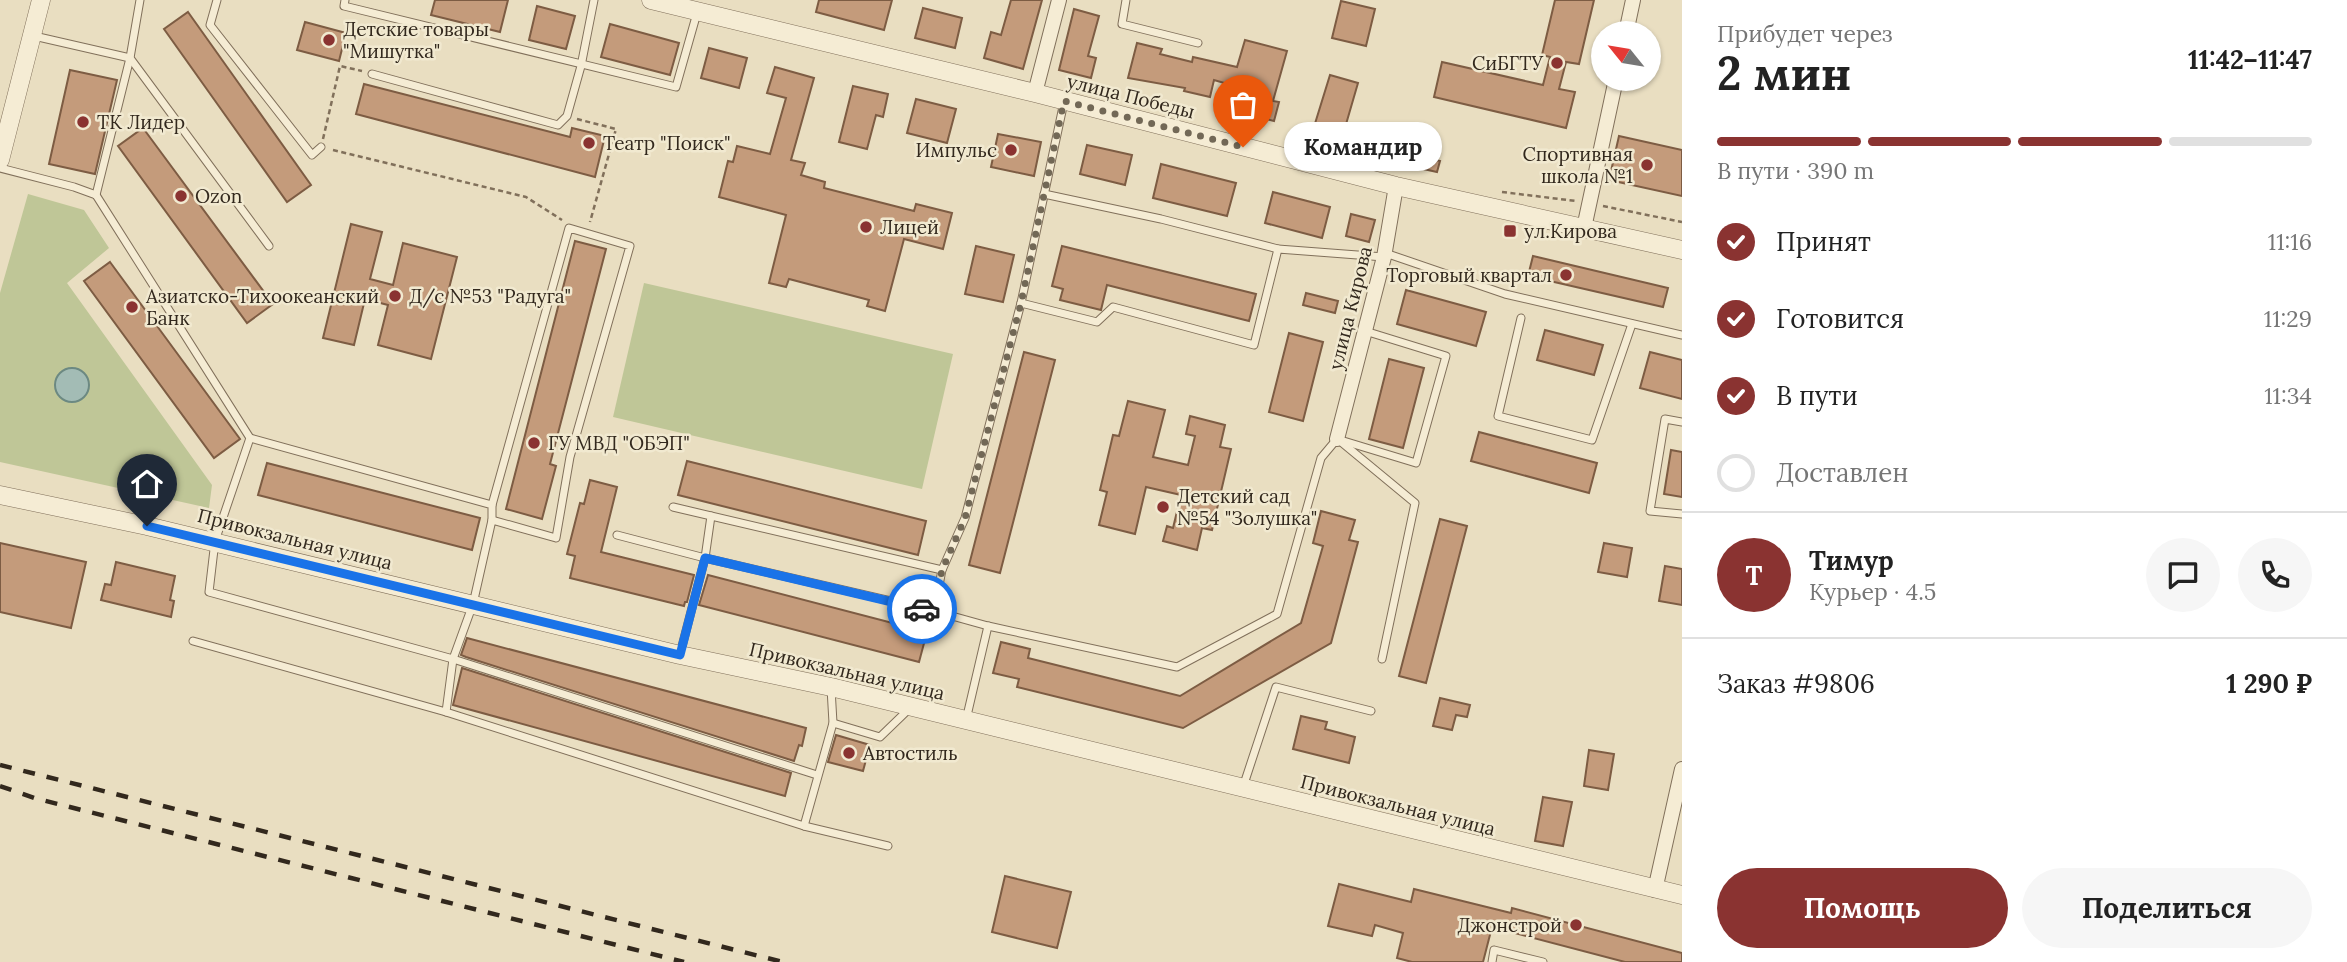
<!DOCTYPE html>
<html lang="ru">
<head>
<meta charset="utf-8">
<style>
	:root { --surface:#fff; --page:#f6f6f6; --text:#222; --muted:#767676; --line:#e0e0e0; --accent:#8a3331 }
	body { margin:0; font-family:Lora,serif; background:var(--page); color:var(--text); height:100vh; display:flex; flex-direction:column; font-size:26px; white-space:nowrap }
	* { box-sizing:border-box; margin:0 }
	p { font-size:23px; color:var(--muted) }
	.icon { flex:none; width:38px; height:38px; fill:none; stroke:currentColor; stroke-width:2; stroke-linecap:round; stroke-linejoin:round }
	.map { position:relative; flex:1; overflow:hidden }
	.drawer { display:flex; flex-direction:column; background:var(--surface); width:665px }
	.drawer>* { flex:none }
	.needle { width:46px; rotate:300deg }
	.controls { position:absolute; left:1591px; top:21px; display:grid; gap:14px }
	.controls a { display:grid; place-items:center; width:70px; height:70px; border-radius:50%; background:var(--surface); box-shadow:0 2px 5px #0004; font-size:35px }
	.pin { position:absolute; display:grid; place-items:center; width:60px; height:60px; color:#fff; margin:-72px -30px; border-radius:50% 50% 50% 0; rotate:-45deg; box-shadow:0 0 7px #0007 }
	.pin .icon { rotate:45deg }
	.courier { position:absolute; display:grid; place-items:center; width:70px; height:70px; margin:-35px; border:5px solid #1a73e8; border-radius:50%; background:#fff; color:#222; box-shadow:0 2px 9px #0007 }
	.bubble { position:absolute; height:49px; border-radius:24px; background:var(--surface); box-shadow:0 2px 5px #0004; font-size:23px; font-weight:700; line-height:49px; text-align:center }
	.headline em { font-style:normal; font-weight:700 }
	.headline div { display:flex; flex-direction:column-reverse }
	.headline { display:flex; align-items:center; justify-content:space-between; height:119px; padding:0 35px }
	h1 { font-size:46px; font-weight:700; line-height:52px }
	.bar { display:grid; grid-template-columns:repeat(4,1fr); gap:10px 7px; align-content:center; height:84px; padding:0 35px }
	.bar i { height:9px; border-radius:5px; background:var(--line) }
	.bar .current { background:var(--accent) }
	.bar p { grid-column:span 4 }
	.line { display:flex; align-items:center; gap:18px; padding:0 35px; border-top:2px solid var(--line) }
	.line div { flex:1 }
	.round { display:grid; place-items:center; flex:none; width:74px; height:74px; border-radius:37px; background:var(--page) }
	ol { padding:0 35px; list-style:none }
	li { display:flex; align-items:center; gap:21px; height:77px }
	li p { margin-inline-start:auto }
	li .icon { padding:7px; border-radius:50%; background:var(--accent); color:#fff; stroke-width:4 }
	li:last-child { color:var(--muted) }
	li i { width:38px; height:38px; border:4px solid var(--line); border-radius:50% }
	.cta { display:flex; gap:14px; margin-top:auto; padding:14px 35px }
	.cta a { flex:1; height:80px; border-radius:42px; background:var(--accent); color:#fff; font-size:28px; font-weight:700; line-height:80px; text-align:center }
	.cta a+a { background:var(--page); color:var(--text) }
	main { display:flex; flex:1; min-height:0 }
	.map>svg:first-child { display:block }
</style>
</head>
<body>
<main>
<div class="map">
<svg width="1682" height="962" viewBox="0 0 1682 962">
	<rect width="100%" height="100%" fill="#e9dec1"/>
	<g fill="#bfc697">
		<polygon points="28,194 84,210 109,248 67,283 212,485 209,508 0,462 0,293"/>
		<polygon points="644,283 953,354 922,489 613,417"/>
	</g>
	<circle fill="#a3bcb5" stroke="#6c8982" stroke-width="2" cx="72" cy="385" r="17"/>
	<g fill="#c49b7b" stroke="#7d5c43" stroke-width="2">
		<polygon points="435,0 508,0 500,32 431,15"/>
		<polygon points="819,0 892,0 884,30 816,12"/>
		<polygon points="1011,0 1042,0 1023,69 984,58 991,32 1001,35"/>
		<polygon points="1555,0 1594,0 1579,64 1566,62 1559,89 1575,92 1566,128 1434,97 1442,62 1543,85 1550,57 1542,55"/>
		<polygon points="1341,1 1375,9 1366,46 1332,38"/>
		<polygon points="537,6 575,16 566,49 529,40"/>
		<polygon points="923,8 962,18 955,48 915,38"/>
		<polygon points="1074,9 1099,16 1088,56 1096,58 1091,78 1059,70"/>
		<polygon points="188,12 311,185 287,202 164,29"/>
		<polygon points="305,22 346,33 339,61 297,50"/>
		<polygon points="610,24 679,43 670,75 601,57"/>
		<polygon points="1245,40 1287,51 1273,101 1279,102 1274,121 1231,110 1238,87 1214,80 1210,97 1184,91 1185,88 1128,78 1137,43 1162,49 1160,54 1192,62 1193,57 1237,67"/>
		<polygon points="709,48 747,58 739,88 701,78"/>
		<polygon points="775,67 814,78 791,160 805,163 801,175 825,182 824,188 914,211 916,204 952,213 943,249 904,239 885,311 867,306 869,300 789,279 786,287 769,283 786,215 719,197 728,161 733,162 737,146 770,154 786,98 767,93"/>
		<polygon points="70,70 117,80 95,174 49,164"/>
		<polygon points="1330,75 1358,83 1342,138 1313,130"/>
		<polygon points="364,84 570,137 572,128 605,136 595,177 356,114"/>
		<polygon points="853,86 888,94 883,117 876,115 867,149 839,142"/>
		<polygon points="916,99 956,109 947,143 907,133"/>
		<polygon points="143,128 273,304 247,323 118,146"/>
		<polygon points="998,134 1041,142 1034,176 991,167"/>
		<polygon points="1619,136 1682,150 1682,196 1609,180"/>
		<polygon points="1087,145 1132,155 1125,185 1080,174"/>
		<polygon points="1403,152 1440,161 1437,172 1401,164"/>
		<polygon points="1161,164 1236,183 1227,216 1153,198"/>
		<polygon points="1273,192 1330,207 1322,238 1265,223"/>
		<polygon points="1351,214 1375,220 1369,242 1346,236"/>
		<polygon points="351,224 382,232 370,279 393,285 403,243 457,257 431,359 378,345 388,305 365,299 354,345 323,338"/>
		<polygon points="575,241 606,249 550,464 556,466 542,519 506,509"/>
		<polygon points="976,246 1014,255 1003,302 965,294"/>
		<polygon points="1062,246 1256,294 1249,321 1107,285 1101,310 1060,300 1063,289 1052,286"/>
		<polygon points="1533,256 1668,288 1663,307 1528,276"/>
		<polygon points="110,262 240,439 214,458 84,281"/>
		<polygon points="1406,290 1486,312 1476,346 1397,324"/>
		<polygon points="1306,293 1338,301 1335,313 1303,305"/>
		<polygon points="1545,330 1603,345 1594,375 1537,360"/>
		<polygon points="1289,333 1323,342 1303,421 1269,412"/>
		<polygon points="1024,352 1055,360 1000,573 969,565"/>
		<polygon points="1650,352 1682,360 1682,399 1640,388"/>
		<polygon points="1389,359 1424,368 1403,448 1369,439"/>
		<polygon points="1128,401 1165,410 1153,457 1188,465 1195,436 1186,434 1190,416 1225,425 1220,447 1231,449 1212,530 1202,528 1197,550 1163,541 1167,526 1173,528 1181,495 1146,487 1135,534 1099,525 1107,492 1100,490 1109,452 1113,435 1119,436"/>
		<polygon points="1479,432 1597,463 1589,493 1471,461"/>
		<polygon points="1671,450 1682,452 1682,497 1664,494"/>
		<polygon points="687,461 926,521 918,555 678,495"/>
		<polygon points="267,463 480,518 472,550 258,495"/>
		<polygon points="590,480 617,487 601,552 694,575 687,602 685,602 684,606 570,578 575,556 567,554 580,503 584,504"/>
		<polygon points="1321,511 1355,520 1349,540 1358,542 1331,643 1183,728 1017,687 1019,679 993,673 1001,642 1030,649 1028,658 1180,696 1301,623 1323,546 1313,543"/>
		<polygon points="1440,519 1467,526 1426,683 1399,676"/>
		<polygon points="0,543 86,562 71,628 0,612"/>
		<polygon points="1604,543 1632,548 1627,577 1598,572"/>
		<polygon points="116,562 175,576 170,600 174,601 171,617 101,600 105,584 111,585"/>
		<polygon points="1665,566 1682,569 1682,605 1659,601"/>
		<polygon points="708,575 927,632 919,662 699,605"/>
		<polygon points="467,638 806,728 802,746 799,745 794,761 466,657 461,655"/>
		<polygon points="462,668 791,773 785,796 453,705"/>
		<polygon points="1440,698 1470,705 1467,717 1456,715 1452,730 1433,726"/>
		<polygon points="1301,716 1327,722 1325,729 1355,737 1349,763 1293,749"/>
		<polygon points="836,735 870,745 863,771 828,762"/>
		<polygon points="1589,750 1614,754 1608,790 1584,786"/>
		<polygon points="1543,797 1572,802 1563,846 1535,841"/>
		<polygon points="1005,876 1071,892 1057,948 992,932"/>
		<polygon points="1339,884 1411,902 1414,889 1511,913 1512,908 1682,953 1682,962 1625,962 1492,927 1483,962 1412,962 1397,958 1403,933 1375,925 1372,936 1328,926"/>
	</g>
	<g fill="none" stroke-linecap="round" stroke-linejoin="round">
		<g stroke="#81705b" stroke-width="9">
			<g id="service">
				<polyline points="140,0 130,58 269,246"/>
				<polyline points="217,0 210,25 312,155 321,147"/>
				<polyline points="345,0 344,6 676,87 697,13"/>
				<polyline points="1126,0 1122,24 1198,43"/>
				<polyline points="34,36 130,58 96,195"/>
				<polyline points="372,74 558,125 567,116 581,66 594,0"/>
				<polyline points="0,168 74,187 96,195 250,438"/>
				<polyline points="1044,194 1161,219 1278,249"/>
				<polyline points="1021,303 1097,322 1113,307 1254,345 1278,249 1384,257 1391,255 1505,294 1682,335"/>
				<polyline points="1521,318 1498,416 1592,440 1632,324"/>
				<polyline points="1682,422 1665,419 1650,511 1682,514"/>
				<polyline points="1337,439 1416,463 1446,356 1365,331"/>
				<polyline points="1340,441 1415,503 1382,659"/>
				<polyline points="492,505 569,228 630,246 570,457 556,538 492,520 473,604 453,659 446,712 804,826 888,846"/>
				<polyline points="673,507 942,570"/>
				<polyline points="492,520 492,505 250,438 215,541 209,592 453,659 817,775"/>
				<polyline points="617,535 705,558 934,611 942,570 965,518 1021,303 1064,102"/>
				<polyline points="934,611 988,626 1177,667 1277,614 1321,458 1337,439"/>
				<polyline points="193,641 446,712"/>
				<polyline points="680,654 705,558 711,516"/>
				<polyline points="966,720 988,626"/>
				<polyline points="833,723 880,737 910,708"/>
				<polyline points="1243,787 1276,687 1371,711"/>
				<polyline points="804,826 833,723 831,688"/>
				<polyline points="1492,962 1494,950 1543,962"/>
			</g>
		</g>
		<g stroke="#81705b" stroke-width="16">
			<g id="minor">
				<polyline points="1626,33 1633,0"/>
				<polyline points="1035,93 1059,0"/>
				<polyline points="1584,228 1616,79"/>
				<polyline points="1337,439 1384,257 1396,186"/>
				<polyline points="1655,890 1682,769"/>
			</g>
		</g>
		<g stroke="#81705b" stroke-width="19">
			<g id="tertiary">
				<polyline points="651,0 1035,93 1396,186 1682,250"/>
				<polyline points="0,160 41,0"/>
				<polyline points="0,495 147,526 680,655 831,687 1682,895"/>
			</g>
		</g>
		<g stroke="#81705b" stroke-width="2.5" stroke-dasharray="5 3.5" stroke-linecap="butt">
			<polyline points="577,119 616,129 590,222"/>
			<polyline points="323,139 340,66 362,71"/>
			<polyline points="333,150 526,197 562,220"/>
			<polyline points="1502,192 1576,201"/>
			<polyline points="1603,206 1682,222"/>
		</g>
		<use href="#service" stroke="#f5ecd4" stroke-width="7"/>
		<use href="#minor" stroke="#f5ecd4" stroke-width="14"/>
		<use href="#tertiary" stroke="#f5ecd4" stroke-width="18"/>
		<g stroke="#32281d" stroke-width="4.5" stroke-dasharray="12 12" stroke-linecap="butt">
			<polyline points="0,765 783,962"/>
			<polyline points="0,786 34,798 684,962"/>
		</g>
	</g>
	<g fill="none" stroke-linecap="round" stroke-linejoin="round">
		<polyline stroke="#726856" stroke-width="7" stroke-dasharray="0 12.6" points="922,609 934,611 942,570 965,518 1021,303 1064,101 1243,147"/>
		<polyline stroke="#1a73e8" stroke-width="9" points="147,526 680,655 705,558 922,609"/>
	</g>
	<g fill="#8a3331" stroke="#f1e9d0" stroke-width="2.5">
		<circle cx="329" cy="40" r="7"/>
		<circle cx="1557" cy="63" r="7"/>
		<circle cx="83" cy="122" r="7"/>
		<circle cx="589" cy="143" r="7"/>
		<circle cx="1011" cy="150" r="7"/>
		<circle cx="1647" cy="165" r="7"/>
		<circle cx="181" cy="196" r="7"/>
		<circle cx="866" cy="227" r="7"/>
		<rect x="1503" y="224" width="14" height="14" rx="3.5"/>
		<circle cx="1566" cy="275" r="7"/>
		<circle cx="395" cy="296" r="7"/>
		<circle cx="132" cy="307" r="7"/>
		<circle cx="534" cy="443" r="7"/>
		<circle cx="1163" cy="507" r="7"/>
		<circle cx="849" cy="753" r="7"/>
		<circle cx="1576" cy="925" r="7"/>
	</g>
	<g text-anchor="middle" stroke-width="5" stroke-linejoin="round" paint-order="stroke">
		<g font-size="19" fill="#32281d" stroke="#f1e9d0" text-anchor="start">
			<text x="343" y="36">Детские товары<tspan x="343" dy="22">"Мишутка"</tspan></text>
			<text x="1543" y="70" text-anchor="end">СиБГТУ</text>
			<text x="97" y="129">ТК Лидер</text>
			<text x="603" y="150">Театр "Поиск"</text>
			<text x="997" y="157" text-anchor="end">Импульс</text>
			<text x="1633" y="161" text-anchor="end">Спортивная<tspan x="1633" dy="22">школа №1</tspan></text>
			<text x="195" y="203">Ozon</text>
			<text x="880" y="234">Лицей</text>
			<text x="1524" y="238">ул.Кирова</text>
			<text x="1552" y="282" text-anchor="end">Торговый квартал</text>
			<text x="146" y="303">Азиатско-Тихоокеанский<tspan x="146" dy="22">Банк</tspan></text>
			<text x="409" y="303">Д/с №53 "Радуга"</text>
			<text x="548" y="450">ГУ МВД "ОБЭП"</text>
			<text x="1177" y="503">Детский сад<tspan x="1177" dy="22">№54 "Золушка"</tspan></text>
			<text x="863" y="760">Автостиль</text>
			<text x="1562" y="932" text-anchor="end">Джонстрой</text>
		</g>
		<g font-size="19" fill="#32281d" stroke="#f1e9d0">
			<text transform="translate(1131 96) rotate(14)" y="7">улица Победы</text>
			<text transform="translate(1350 308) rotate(-76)" y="7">улица Кирова</text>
			<text transform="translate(295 539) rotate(14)" y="7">Привокзальная улица</text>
			<text transform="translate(847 671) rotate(13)" y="7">Привокзальная улица</text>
			<text transform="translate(1398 805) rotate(14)" y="7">Привокзальная улица</text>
		</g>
	</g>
</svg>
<div class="controls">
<a><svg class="needle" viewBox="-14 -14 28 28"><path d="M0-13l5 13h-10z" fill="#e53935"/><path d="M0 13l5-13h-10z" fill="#767676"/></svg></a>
</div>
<div class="pin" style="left:1243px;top:147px;background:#ea580c"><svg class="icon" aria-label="bag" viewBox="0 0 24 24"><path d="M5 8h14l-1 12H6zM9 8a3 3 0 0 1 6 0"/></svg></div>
<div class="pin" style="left:147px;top:526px;background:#1f2937"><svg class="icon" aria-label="home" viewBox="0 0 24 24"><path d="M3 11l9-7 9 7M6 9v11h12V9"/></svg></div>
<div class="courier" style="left:922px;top:609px"><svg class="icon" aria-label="car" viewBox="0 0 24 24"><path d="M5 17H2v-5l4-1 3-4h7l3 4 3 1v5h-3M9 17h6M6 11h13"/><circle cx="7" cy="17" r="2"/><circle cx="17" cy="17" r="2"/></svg></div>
<div class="bubble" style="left:1284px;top:122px;width:158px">Командир</div>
</div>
<section class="drawer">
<div class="headline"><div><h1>2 мин</h1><p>Прибудет через</p></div><em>11:42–11:47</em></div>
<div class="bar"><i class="current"></i><i class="current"></i><i class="current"></i><i></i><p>В пути · 390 m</p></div>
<ol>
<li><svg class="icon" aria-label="check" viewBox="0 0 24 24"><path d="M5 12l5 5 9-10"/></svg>Принят<p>11:16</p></li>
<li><svg class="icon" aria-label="check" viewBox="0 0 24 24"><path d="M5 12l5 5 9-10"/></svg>Готовится<p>11:29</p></li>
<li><svg class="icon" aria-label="check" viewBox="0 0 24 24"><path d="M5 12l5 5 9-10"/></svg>В пути<p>11:34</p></li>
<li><i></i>Доставлен</li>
</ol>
<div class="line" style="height:126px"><b class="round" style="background:var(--accent);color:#fff">Т</b><div><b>Тимур</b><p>Курьер · 4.5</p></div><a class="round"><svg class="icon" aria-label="chat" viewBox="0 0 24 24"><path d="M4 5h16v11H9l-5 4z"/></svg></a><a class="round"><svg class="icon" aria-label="phone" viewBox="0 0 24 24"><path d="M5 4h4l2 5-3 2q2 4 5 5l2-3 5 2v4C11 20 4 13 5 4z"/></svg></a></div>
<div class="line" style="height:91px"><div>Заказ #9806</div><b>1 290 ₽</b></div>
<div class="cta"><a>Помощь</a><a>Поделиться</a></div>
</section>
</main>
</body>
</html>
